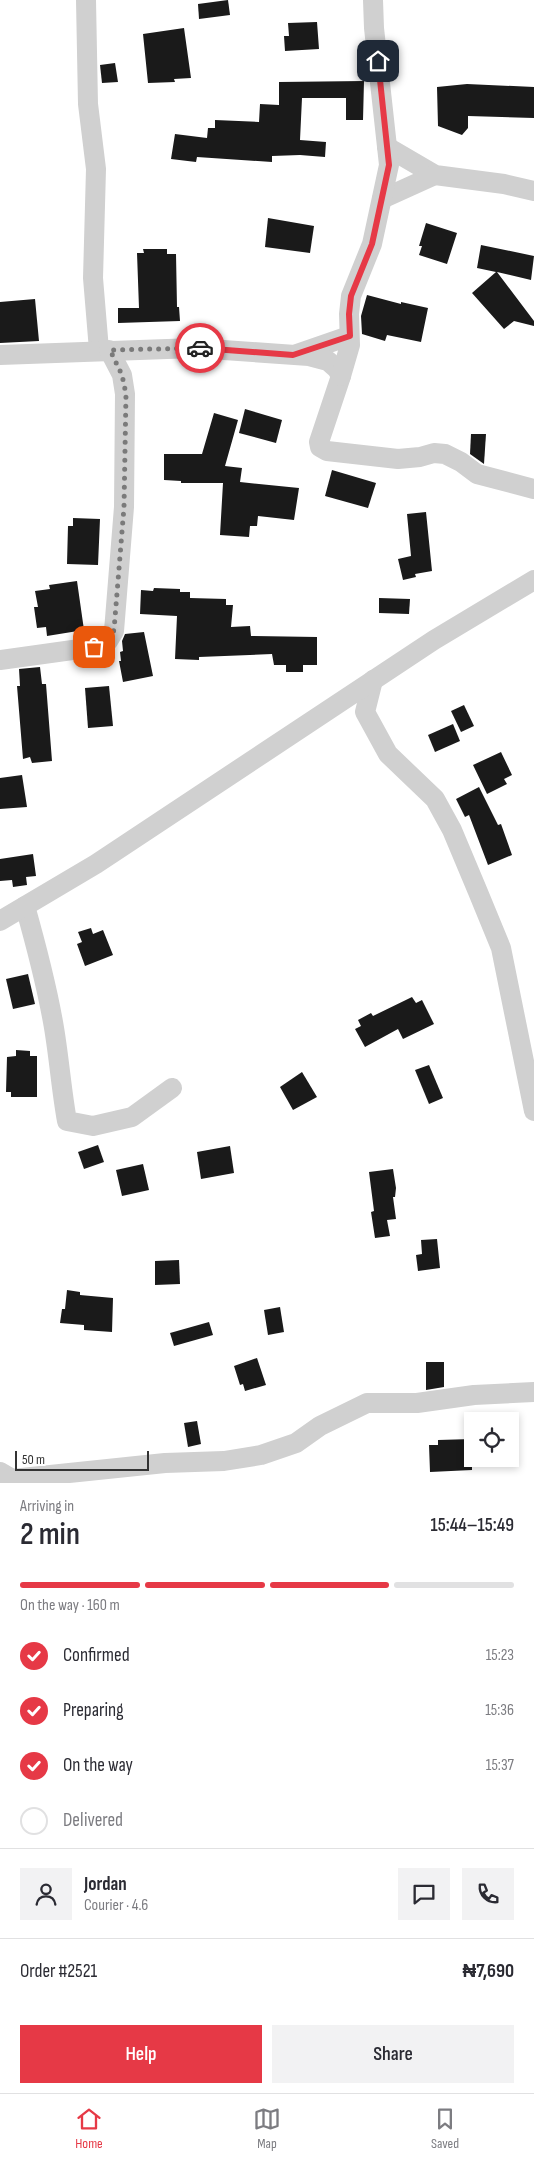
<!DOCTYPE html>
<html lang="en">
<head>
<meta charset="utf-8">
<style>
	:root { --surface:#fff; --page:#f2f2f3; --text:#2b2b33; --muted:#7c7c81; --line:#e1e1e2; --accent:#e63946 }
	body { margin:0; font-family:"Sofia Sans Condensed",sans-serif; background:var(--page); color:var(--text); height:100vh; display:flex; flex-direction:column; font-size:19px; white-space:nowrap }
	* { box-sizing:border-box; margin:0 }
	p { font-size:16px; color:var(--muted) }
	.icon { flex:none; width:28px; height:28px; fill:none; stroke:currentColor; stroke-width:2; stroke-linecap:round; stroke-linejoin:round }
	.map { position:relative; height:1483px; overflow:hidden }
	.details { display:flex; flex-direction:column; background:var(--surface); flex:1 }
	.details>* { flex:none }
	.fabs { position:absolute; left:464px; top:1412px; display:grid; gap:10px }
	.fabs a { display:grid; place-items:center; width:55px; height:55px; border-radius:0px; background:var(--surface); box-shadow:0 2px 8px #0003; font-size:25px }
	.scale { position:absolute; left:15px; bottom:12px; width:134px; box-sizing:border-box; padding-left:5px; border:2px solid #333; border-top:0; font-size:14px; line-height:18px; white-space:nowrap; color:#333; -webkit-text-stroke:4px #fff; paint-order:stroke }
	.pin { position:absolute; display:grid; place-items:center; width:42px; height:42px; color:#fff; margin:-21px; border-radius:10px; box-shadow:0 2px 8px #0006 }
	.courier { position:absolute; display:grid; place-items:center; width:50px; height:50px; margin:-25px; border:4px solid #e63946; border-radius:50%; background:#fff; color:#222; box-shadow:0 1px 6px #0007 }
	.overview em { font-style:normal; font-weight:600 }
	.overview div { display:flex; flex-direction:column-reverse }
	.overview { display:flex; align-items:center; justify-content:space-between; height:85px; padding:0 20px }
	h1 { font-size:32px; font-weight:600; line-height:38px }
	.bar { display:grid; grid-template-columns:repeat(4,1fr); gap:8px 5px; align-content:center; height:60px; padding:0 20px }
	.bar i { height:6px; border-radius:4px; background:var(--line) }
	.bar .selected { background:var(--accent) }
	.bar p { grid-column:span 4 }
	.line { display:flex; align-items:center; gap:12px; padding:0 20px; border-top:1px solid var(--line) }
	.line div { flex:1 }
	.round { display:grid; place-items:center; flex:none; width:52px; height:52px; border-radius:0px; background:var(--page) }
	ol { padding:0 20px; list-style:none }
	li { display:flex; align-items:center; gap:15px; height:55px }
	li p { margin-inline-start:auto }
	li .icon { padding:5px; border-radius:50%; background:var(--accent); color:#fff; stroke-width:4 }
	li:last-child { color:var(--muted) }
	li i { width:28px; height:28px; border:2px solid var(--line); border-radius:50% }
	.button { display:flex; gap:10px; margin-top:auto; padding:10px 20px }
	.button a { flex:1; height:58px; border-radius:0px; background:var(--accent); color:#fff; font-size:20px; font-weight:600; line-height:58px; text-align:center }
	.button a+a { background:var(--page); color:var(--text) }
	.tabs { display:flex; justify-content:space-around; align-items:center; height:70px; border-top:1px solid var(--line); background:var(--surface); font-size:14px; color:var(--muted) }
	.tabs a { display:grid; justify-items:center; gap:2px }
	.tabs .selected { color:var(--accent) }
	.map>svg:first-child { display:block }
</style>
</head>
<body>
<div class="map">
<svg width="534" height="1483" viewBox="0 0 534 1483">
	<rect width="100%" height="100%" fill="#fff"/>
	<g fill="#1a1a1a">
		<polygon points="228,0 230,15 199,19 198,4"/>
		<polygon points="317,22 319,49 285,51 284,36 289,36 288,23"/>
		<polygon points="184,28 191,78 174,79 175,82 148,83 143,34"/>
		<polygon points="115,63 118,82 102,83 100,65"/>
		<polygon points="364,81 363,120 346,120 346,98 302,98 300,140 326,142 325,157 300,155 272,156 272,162 197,157 196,162 171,159 175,134 207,138 208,128 215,128 215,120 259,122 260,104 279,105 279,82"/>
		<polygon points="467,84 534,87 534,118 468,116 468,128 462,135 438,126 437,87"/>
		<polygon points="268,218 314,226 310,253 265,247"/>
		<polygon points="426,223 457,233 447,264 419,255 422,246 419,246"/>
		<polygon points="481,245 534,256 531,280 497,272 534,321 534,326 514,321 504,329 472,293 496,272 477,268"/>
		<polygon points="143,249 167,249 167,254 176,254 177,307 179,307 180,321 118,323 118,308 139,308 137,253 144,253"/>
		<polygon points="367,295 401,304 401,302 428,308 421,342 387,335 385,341 362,334 361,316"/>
		<polygon points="35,299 39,341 0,343 0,302"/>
		<polygon points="245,409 282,420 276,443 239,433"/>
		<polygon points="214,413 238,420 225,466 242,468 240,482 299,488 294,520 258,516 257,526 250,526 249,537 220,535 223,483 181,483 181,481 164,480 164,454 202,454"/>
		<polygon points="471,434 486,434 484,464 470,454"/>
		<polygon points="332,470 376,483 368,508 325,496"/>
		<polygon points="426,512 432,571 415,574 416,577 403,580 398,559 411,556 407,514"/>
		<polygon points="73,518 100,519 98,565 67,564 68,526 73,526"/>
		<polygon points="77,581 84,630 47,636 46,627 37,628 34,607 38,607 35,591 50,589 49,585"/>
		<polygon points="154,588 180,589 180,592 190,592 190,598 226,599 226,605 233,605 231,627 250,626 251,636 317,637 317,665 303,665 303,672 286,672 286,665 274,665 272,654 199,657 199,660 175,659 177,616 140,614 141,590 153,591"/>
		<polygon points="379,598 410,599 409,614 379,613"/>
		<polygon points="144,632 153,676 123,682 119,661 121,661 120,652 123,651 122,641 125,634"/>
		<polygon points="40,667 42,684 46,684 52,761 32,763 30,757 23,759 17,686 20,686 19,669"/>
		<polygon points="109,686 113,726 88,728 85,688"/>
		<polygon points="464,705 474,726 461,732 451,711"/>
		<polygon points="453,724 460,741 435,752 428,735"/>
		<polygon points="501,752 512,775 504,779 507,784 487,794 473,765"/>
		<polygon points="22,775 27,807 0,809 0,778"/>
		<polygon points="479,787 498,825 501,824 512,855 488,865 469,815 465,817 456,799"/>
		<polygon points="33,854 36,876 26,877 27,885 13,887 12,880 0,881 0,859"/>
		<polygon points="91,928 93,934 103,930 113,955 85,966 77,944 82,942 78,932"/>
		<polygon points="28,974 35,1004 13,1009 6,979"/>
		<polygon points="412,997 416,1003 422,1000 434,1024 403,1039 398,1029 365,1047 355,1029 361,1026 358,1020 371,1013 373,1016"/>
		<polygon points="16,1050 30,1051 30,1056 37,1056 37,1097 11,1097 11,1092 6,1092 7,1057 16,1056"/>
		<polygon points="429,1065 443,1098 429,1104 415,1070"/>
		<polygon points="302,1072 317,1097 293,1110 280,1087"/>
		<polygon points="98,1145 104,1162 84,1169 78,1152"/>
		<polygon points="230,1146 234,1173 201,1179 197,1152"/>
		<polygon points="143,1164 149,1190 122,1196 116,1170"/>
		<polygon points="393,1169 396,1188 395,1197 393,1197 396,1219 387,1220 390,1236 375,1238 371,1212 374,1211 369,1172"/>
		<polygon points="437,1239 440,1268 418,1271 416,1255 422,1254 421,1240"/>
		<polygon points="179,1260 180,1284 155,1285 155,1261"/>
		<polygon points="67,1290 80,1292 80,1295 113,1298 112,1332 84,1330 84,1325 60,1323 62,1309 65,1309"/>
		<polygon points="280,1307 284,1332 268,1335 264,1310"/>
		<polygon points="209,1322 213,1335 174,1346 170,1333"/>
		<polygon points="257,1358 266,1385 245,1391 243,1384 240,1385 234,1366"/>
		<polygon points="426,1362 444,1362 444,1387 426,1390"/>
		<polygon points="197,1421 201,1444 188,1447 184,1423"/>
		<polygon points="472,1439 472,1470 430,1472 429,1445 438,1445 438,1440"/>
	</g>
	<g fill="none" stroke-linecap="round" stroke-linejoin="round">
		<g stroke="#d0d0d0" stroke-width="20">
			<polyline points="86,0 88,104 96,169 93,278 99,350"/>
			<polyline points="387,147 435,175 504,184 534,191"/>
			<polyline points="382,199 435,175"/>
			<polyline points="297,354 349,336"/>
			<polyline points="0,355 195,348 309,356 328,361 337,369 341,376 319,442 320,447 327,451 398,459 420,457 434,453 445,454 461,462 477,474 534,489"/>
			<polyline points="341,376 350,345 349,314 351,296 372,244 389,165 374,28 373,0"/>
			<polyline points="0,660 94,647 108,641 114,631 124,507 125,394 122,375 109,350"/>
			<polyline points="373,680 365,712 388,754 435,799 452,830 478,892 501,948 534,1111"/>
			<path d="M25,906c11,39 21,77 28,116 6,33 8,66 14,99l26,5 39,-9 40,-29"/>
			<polyline points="0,921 96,864 434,640 534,580"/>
			<polyline points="0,1472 12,1479 165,1463 224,1461 261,1455 296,1443 320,1426 367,1403 417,1403 474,1395 534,1392"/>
		</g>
	</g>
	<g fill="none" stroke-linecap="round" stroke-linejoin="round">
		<polyline stroke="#7a7a7a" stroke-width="5" stroke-dasharray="0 9" points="94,647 108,641 114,630 124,507 126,394 122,375 110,350 200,348"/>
		<polyline stroke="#e63946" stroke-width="6" points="200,348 293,355 350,336 349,314 351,296 372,244 389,165 378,61"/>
	</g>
</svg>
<div class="fabs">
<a><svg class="icon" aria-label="locate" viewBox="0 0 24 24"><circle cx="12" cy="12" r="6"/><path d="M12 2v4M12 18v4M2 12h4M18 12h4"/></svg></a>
</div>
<div class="scale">50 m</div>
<div class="pin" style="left:94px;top:647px;background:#ea580c"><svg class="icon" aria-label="bag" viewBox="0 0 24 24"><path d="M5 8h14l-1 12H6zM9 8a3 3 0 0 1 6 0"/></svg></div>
<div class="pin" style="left:378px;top:61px;background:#1f2937"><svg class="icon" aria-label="home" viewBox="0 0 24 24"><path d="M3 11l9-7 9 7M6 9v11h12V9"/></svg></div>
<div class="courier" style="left:200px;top:348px"><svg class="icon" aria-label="car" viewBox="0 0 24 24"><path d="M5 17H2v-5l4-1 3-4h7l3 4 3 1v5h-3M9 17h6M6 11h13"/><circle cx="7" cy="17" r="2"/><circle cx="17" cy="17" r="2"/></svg></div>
</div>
<section class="details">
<div class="overview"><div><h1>2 min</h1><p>Arriving in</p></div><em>15:44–15:49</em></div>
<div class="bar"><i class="selected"></i><i class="selected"></i><i class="selected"></i><i></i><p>On the way · 160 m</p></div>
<ol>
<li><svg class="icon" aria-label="check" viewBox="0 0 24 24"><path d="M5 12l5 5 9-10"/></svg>Confirmed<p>15:23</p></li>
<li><svg class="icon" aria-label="check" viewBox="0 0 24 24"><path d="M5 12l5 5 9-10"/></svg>Preparing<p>15:36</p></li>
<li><svg class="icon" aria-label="check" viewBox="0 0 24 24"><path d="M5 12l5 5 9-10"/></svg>On the way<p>15:37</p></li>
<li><i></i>Delivered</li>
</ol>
<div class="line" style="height:90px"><a class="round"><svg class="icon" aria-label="person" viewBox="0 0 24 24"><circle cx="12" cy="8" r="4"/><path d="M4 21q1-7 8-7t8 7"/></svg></a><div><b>Jordan</b><p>Courier · 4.6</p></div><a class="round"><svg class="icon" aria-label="chat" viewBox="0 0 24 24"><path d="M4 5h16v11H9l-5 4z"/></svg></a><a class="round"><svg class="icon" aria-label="phone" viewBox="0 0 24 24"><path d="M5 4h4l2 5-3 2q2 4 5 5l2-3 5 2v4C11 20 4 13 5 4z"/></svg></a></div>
<div class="line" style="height:65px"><div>Order #2521</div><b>₦7,690</b></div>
<div class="button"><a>Help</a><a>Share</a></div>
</section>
<nav class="tabs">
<a class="selected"><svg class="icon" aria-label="home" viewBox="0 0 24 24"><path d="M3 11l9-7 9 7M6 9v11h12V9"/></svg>Home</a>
<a><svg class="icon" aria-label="map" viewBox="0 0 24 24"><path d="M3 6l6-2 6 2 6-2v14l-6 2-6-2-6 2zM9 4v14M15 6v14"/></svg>Map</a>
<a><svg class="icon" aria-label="saved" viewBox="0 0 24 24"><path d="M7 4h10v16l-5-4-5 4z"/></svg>Saved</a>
</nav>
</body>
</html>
